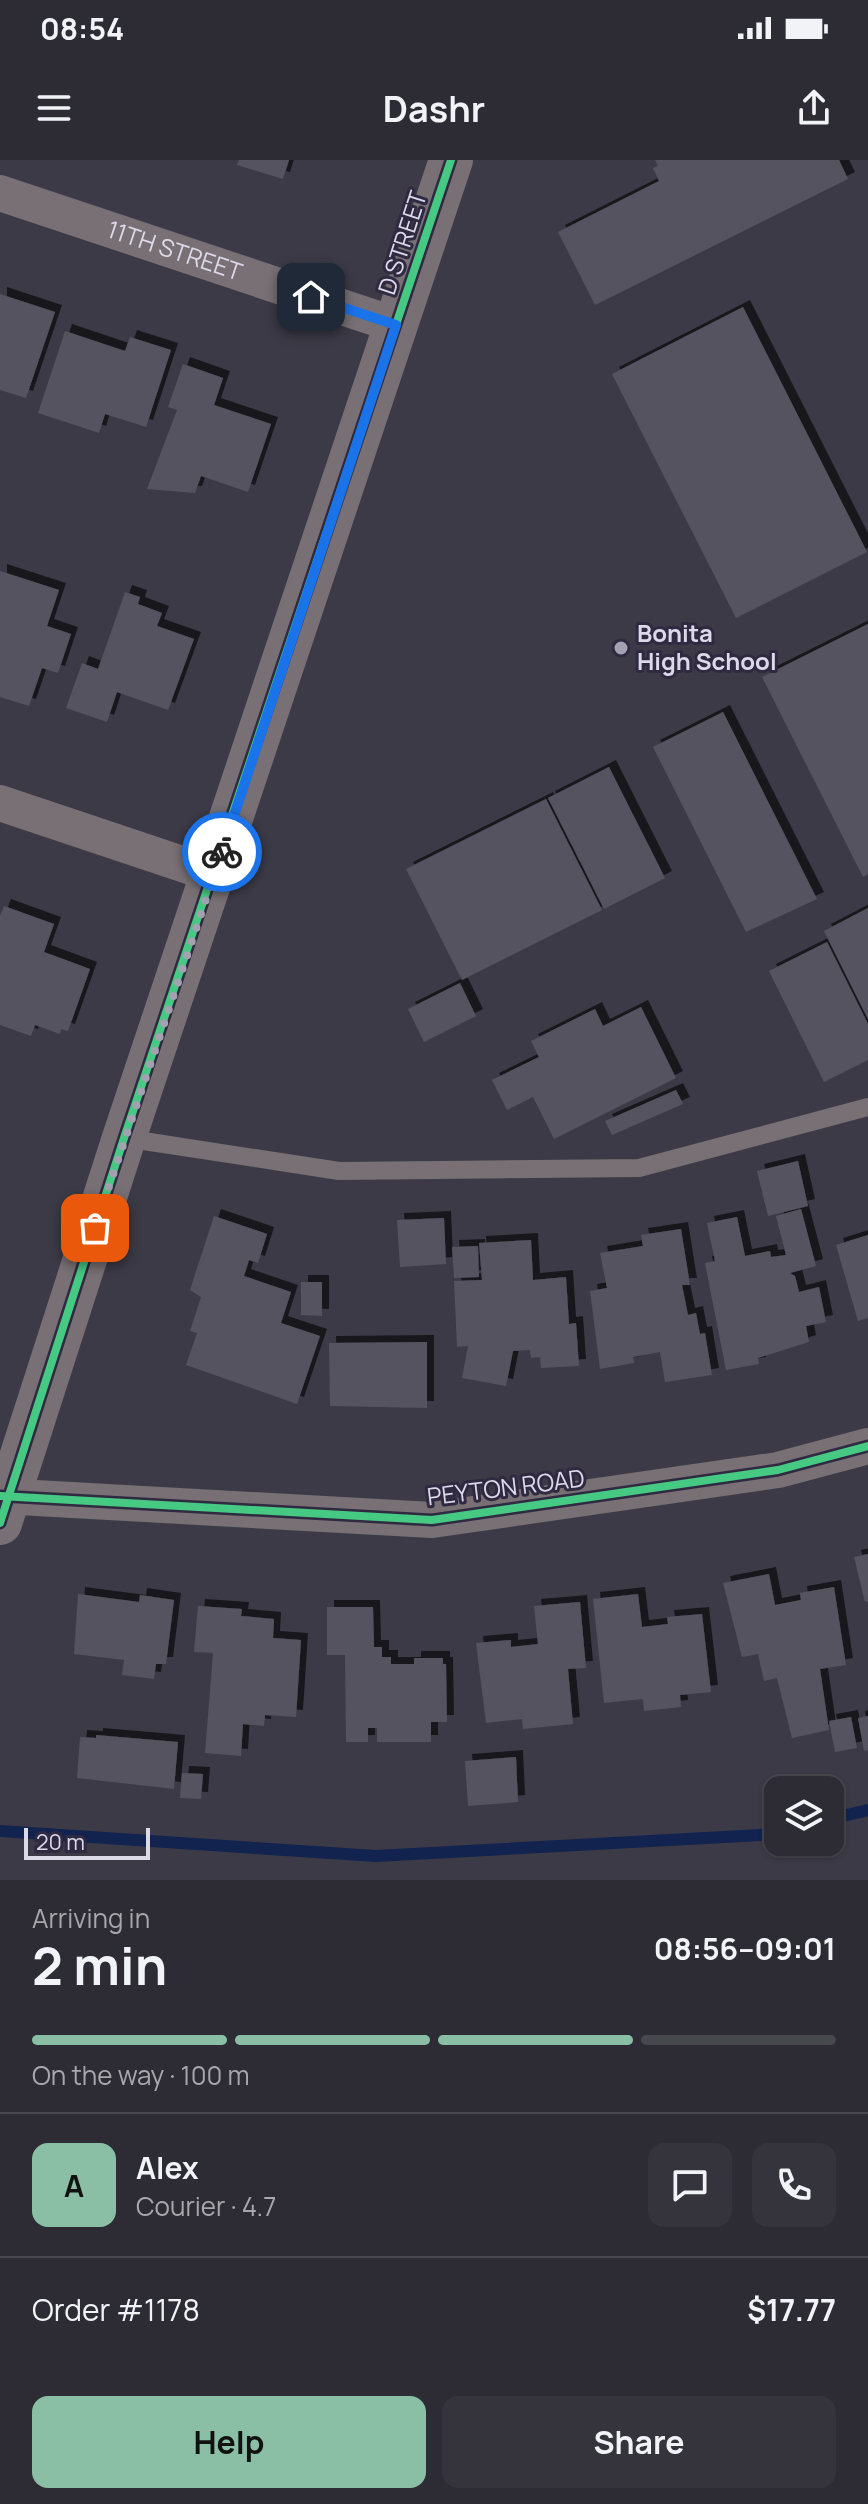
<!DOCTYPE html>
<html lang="en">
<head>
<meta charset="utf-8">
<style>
	:root { --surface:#2d2c34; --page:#35343c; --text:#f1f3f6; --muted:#a7a7ac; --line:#48484f; --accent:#8abfa5 }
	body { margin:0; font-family:Manrope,sans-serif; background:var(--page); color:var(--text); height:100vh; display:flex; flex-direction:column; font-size:30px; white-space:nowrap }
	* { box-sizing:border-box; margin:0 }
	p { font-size:26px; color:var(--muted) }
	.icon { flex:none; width:44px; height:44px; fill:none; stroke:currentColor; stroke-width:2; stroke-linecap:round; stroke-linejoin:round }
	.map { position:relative; height:1720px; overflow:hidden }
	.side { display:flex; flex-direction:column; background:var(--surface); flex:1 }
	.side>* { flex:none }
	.tools { position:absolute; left:764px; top:1616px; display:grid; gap:16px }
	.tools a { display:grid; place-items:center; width:80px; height:80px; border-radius:16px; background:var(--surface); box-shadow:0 2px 6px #0004,0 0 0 2px var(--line); font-size:40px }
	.scale { position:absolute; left:24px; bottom:20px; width:126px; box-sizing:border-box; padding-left:8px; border:4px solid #dcd9e9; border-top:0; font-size:22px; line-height:28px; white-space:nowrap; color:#dcd9e9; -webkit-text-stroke:6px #2f2a41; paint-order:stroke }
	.pin { position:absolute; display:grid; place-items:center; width:68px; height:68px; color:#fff; margin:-34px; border-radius:16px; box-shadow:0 4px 12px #0006 }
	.courier { position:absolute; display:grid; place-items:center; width:80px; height:80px; margin:-40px; border:6px solid #1a73e8; border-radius:50%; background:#fff; color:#222; box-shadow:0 2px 10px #0007 }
	.headline em { font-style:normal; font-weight:700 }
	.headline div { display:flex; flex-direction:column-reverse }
	.headline { display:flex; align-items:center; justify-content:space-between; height:136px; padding:0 32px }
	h1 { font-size:52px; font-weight:700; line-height:60px }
	.bar { display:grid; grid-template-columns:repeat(4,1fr); gap:12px 8px; align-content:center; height:96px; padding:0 32px }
	.bar i { height:10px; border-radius:6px; background:var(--line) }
	.bar .selected { background:var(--accent) }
	.bar p { grid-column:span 4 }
	.line { display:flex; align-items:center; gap:20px; padding:0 32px; border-top:2px solid var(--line) }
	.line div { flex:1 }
	.round { display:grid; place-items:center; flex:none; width:84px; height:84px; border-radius:16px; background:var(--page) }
	.button { display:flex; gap:16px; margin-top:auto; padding:16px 32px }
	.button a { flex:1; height:92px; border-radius:16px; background:var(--accent); color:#111; font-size:32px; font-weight:700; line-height:92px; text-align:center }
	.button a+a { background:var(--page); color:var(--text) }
	.status { display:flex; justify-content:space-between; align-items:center; height:56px; padding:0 40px; background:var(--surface); direction:ltr }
	.status svg { height:22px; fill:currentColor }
	header { display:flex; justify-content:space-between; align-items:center; height:104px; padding:0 32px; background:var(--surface); font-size:36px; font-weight:700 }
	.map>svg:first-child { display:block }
</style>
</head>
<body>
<div class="status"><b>08:54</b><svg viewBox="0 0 49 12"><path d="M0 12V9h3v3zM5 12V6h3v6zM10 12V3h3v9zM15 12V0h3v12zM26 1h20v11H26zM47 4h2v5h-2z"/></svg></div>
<header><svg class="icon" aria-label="menu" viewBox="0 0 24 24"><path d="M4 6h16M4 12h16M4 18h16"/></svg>Dashr<svg class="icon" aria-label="share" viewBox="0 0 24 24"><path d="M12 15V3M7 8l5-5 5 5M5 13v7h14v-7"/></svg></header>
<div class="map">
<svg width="868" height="1720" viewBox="0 0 868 1720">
	<defs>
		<filter id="shadow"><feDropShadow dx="7" dy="-7" stdDeviation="0" flood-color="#0009"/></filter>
	</defs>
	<rect width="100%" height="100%" fill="#3c3a46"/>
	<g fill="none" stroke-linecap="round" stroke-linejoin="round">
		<g stroke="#11234e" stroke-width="12">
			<polyline points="830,1659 868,1650"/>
			<polyline points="0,1671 376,1696 761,1675 778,1671"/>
		</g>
	</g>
	<g fill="#55535e" filter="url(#shadow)">
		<polygon points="239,0 289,0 283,19 237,5"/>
		<polygon points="655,0 839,0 848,19 595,145 558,72 659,21 653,8 658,6"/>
		<polygon points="0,134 55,152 26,238 0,230"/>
		<polygon points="743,147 867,392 736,458 612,214"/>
		<polygon points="65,171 125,191 130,177 171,190 146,267 105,254 99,273 38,253"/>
		<polygon points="183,204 223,218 214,245 271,264 248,332 201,316 195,333 147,329 177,250 168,247"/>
		<polygon points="0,411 59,430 47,466 71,474 58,513 42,508 29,546 0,537"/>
		<polygon points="125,432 140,437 138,444 162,453 157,466 194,479 168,550 117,532 107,562 66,548 82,503 98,509"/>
		<polygon points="868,464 868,714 863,717 762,517"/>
		<polygon points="723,552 817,739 746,772 653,587"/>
		<polygon points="609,607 665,718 604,749 548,638"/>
		<polygon points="546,639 602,750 462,820 406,709"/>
		<polygon points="4,746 54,764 44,792 90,809 68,871 61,869 60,874 35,865 31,876 0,865 0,756"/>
		<polygon points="868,748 868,859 824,771"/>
		<polygon points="827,782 868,864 868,900 824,922 769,811"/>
		<polygon points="460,823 476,856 424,882 408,849"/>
		<polygon points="641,847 676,918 554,979 533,937 507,950 492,920 539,897 531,881 595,849 603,866"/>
		<polygon points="676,930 683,944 612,975 605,961"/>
		<polygon points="798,1001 808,1046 768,1056 757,1011"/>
		<polygon points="801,1049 816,1106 790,1113 795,1116 799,1132 819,1127 826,1162 806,1166 809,1182 758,1198 759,1204 726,1210 705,1103 715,1101 707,1063 737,1057 745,1096 770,1091 771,1097 786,1095 776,1056"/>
		<polygon points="214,1056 267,1074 258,1103 249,1100 244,1116 291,1132 281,1163 320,1176 297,1244 186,1205 197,1173 190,1171 201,1137 190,1130"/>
		<polygon points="444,1058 446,1104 400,1107 397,1060"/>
		<polygon points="681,1069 690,1125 682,1125 688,1155 696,1153 700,1174 705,1173 712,1215 665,1222 660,1192 633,1197 634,1203 600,1209 590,1131 607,1128 600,1093 643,1086 641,1075"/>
		<polygon points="868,1075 868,1158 858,1161 836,1085"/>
		<polygon points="531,1080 533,1120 566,1117 569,1164 576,1163 579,1206 541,1208 540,1197 531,1198 530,1190 513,1191 506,1226 462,1218 468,1186 457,1187 454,1121 482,1120 479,1083"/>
		<polygon points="478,1086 479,1117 454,1118 452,1087"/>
		<polygon points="301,1122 322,1122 322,1156 301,1155"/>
		<polygon points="427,1182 427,1248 330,1246 329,1183"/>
		<polygon points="868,1394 868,1441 865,1442 854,1397"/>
		<polygon points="769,1414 775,1445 801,1440 800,1433 834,1427 846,1505 820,1509 829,1570 792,1578 777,1518 764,1521 758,1494 742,1497 723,1423"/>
		<polygon points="78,1434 139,1442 140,1435 174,1440 166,1504 156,1504 154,1519 122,1515 124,1500 74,1494"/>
		<polygon points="638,1434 642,1467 668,1464 667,1457 702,1454 711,1532 680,1535 681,1547 644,1551 643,1539 604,1543 593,1439"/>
		<polygon points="580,1442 586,1508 568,1509 573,1564 523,1569 522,1559 486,1563 476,1483 511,1480 511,1487 538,1484 534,1446"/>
		<polygon points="198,1446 242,1449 241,1456 274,1459 273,1478 301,1480 296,1557 265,1555 264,1566 243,1564 241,1596 205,1593 213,1493 194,1492"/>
		<polygon points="327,1447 373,1447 374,1487 382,1487 382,1497 391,1497 391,1504 414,1504 414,1498 443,1498 443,1504 446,1504 447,1562 431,1562 431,1582 377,1582 377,1568 368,1568 368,1582 346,1582 345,1495 327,1495"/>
		<polygon points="868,1556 868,1590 864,1591 858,1558"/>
		<polygon points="851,1557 857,1588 835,1592 829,1561"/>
		<polygon points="96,1575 178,1582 174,1629 77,1618 80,1577 96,1578"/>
		<polygon points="516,1597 518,1642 468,1646 465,1601"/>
		<polygon points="182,1613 203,1614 201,1639 180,1638"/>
	</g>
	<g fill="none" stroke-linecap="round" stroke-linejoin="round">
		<polyline stroke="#787074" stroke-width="18" points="124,978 339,1011 639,1008 868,947"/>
		<g stroke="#787074" stroke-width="36">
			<path id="s1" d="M0,33l396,132"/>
			<polyline points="0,643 215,715"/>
			<polyline points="0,1336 432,1360 778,1310 868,1286"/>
		</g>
		<polyline stroke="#787074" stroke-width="44" points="0,1363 124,978 451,0"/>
		<g stroke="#2f2a41" stroke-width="13">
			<g id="cycleway">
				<polyline points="0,1336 432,1360 778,1310 868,1286"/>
				<polyline points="0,1363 124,978 451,0"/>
			</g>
		</g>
		<use href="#cycleway" stroke="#46c982" stroke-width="8"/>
	</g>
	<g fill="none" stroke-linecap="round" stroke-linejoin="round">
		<polyline stroke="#a4a1b0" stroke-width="8" stroke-dasharray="0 14.4" points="95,1068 222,692"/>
		<polyline stroke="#1a73e8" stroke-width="10" points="222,692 396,165 311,137"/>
	</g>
	<circle fill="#a4a1b0" stroke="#2f2a41" stroke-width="3" cx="621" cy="488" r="8"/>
	<g text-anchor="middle" stroke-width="6" stroke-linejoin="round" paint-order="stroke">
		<g font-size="24" fill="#dcd9e9" stroke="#2f2a41">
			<text transform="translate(403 83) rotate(-72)" y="8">D STREET</text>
			<text dy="8" stroke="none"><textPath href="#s1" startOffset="184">11TH STREET</textPath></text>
			<text transform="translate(506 1328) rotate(-7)" y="8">PEYTON ROAD</text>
		</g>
		<g font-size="24" font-weight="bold" fill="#dcd9e9" stroke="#2f2a41" text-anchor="start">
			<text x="637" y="482">Bonita<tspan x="637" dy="28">High School</tspan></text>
		</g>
	</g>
</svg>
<div class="tools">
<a><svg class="icon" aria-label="layers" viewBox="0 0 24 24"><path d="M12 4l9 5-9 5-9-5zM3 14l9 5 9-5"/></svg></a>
</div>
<div class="scale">20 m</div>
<div class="pin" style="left:95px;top:1068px;background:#ea580c"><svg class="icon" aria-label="bag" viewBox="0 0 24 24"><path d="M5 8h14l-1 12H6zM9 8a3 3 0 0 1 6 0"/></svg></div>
<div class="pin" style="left:311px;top:137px;background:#1f2937"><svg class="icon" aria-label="home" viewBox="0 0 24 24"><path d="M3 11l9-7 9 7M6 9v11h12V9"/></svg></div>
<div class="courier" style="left:222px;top:692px"><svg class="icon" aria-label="bike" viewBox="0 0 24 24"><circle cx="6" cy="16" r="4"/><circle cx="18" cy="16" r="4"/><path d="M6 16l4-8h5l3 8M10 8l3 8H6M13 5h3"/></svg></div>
</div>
<section class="side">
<div class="headline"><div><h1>2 min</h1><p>Arriving in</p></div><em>08:56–09:01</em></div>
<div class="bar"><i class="selected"></i><i class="selected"></i><i class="selected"></i><i></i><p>On the way · 100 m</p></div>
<div class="line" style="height:144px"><b class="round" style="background:var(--accent);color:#111">A</b><div><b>Alex</b><p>Courier · 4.7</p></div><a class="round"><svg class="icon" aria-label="chat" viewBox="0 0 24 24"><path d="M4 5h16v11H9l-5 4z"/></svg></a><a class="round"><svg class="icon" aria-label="phone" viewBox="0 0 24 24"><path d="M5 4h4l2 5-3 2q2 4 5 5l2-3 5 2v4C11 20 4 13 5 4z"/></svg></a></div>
<div class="line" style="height:104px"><div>Order #1178</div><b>$17.77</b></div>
<div class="button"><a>Help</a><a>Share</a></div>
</section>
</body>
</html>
